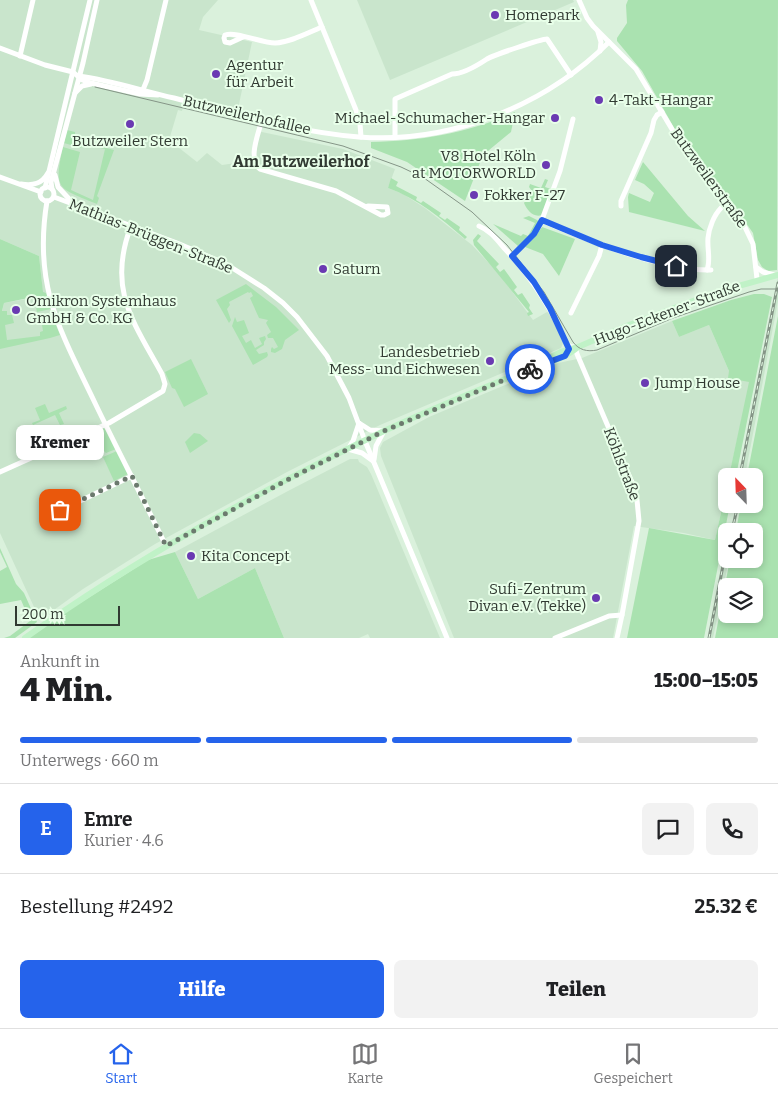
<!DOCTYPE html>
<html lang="de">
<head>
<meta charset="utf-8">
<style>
	:root { --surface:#fff; --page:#f2f2f2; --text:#202124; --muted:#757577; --line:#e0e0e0; --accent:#2563eb }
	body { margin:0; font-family:Bitter,serif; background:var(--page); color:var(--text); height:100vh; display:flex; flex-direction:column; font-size:19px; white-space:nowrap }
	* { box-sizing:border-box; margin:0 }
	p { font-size:16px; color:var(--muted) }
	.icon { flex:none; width:28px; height:28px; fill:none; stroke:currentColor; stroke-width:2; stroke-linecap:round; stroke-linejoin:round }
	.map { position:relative; height:638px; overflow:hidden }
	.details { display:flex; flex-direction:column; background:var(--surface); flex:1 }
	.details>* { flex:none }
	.needle { width:32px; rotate:337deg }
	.buttons { position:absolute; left:718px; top:468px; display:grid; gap:10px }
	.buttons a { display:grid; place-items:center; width:45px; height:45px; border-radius:8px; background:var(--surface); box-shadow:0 2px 8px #0003; font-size:25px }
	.scale { position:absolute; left:15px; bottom:12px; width:105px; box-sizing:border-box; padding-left:5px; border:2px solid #313a32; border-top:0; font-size:14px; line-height:18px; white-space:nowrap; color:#313a32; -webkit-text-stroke:4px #e8ffe9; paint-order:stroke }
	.pin { position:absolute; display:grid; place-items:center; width:42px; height:42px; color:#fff; margin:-21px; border-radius:10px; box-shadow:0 2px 8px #0006 }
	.courier { position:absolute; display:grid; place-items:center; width:50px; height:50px; margin:-25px; border:4px solid #2563eb; border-radius:50%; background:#fff; color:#222; box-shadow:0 1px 6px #0007 }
	.bubble { position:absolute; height:35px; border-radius:8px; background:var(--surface); box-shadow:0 2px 8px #0003; font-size:16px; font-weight:800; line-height:35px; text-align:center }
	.summary em { font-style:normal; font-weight:800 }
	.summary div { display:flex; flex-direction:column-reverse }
	.summary { display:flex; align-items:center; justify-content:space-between; height:85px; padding:0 20px }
	h1 { font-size:32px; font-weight:800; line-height:38px }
	.bar { display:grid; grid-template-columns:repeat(4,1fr); gap:8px 5px; align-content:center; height:60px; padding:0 20px }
	.bar i { height:6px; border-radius:4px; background:var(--line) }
	.bar .on { background:var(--accent) }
	.bar p { grid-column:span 4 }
	.line { display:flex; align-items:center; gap:12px; padding:0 20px; border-top:1px solid var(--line) }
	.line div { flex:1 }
	.round { display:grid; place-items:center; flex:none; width:52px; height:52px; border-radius:8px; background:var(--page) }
	.cta { display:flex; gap:10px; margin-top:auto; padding:10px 20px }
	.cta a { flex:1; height:58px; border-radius:8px; background:var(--accent); color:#fff; font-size:20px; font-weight:800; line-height:58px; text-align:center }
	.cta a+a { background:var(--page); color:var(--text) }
	.tab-bar { display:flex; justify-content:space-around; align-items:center; height:70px; border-top:1px solid var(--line); background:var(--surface); font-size:14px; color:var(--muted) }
	.tab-bar a { display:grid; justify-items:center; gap:2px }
	.tab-bar .on { color:var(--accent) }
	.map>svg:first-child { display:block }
</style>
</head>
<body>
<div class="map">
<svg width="778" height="638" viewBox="0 0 778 638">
	<rect width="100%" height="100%" fill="#daf1dc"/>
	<g fill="#c9e5cc">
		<polygon points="0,0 218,0 203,17 199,30 252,42 238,109 186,97 182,111 178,110 169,140 197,162 207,153 222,165 250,161 257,131 343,149 395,169 388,188 403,194 425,208 472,245 500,275 533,320 547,312 551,314 563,343 561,348 380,425 287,472 155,544 83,589 40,620 0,533 0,321 4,303 43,296 39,256 0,239"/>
		<polygon points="357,0 573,0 574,2 390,80"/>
		<polygon points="778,277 778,301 745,476 739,476"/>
		<polygon points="672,321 679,337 709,325 729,371 750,382 729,476 726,476 726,490 715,540 684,533 634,526 613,638 454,638 381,456 380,448 383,442 429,417 486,393 558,363 582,358"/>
		<polygon points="350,459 358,459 359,462 367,467 371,474 440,638 370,638 368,634 359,638 284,638 255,568 198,599 175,552 288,491"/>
		<polygon points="726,542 726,559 729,559 713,638 708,638"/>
	</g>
	<g fill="#aae2b0" fill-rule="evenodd">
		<polygon points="628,0 778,0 777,270 768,271 762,267 758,260 753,233 732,203 681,140 642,71 617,41 617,38 627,23 626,5"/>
		<path d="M515,112l-4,20 -28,23 -18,46 -58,-39 -36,-14v-6c50,-1 98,-9 144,-30z"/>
		<path d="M67,130l8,2v3l5,2 -1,4 35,9 -17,46 2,2 -2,6c-38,-16 -44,-13 -34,-57l17,5 -9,38 22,10 12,-51 -22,-5 -2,4 -17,-5z"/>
		<polygon points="643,162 688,216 705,231 629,212 628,197 629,193 650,202 654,193 644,184 635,180"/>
		<path d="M391,178l7,4 -2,4 21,11 -1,3 5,3 2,-2 18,12 -2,3 6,4 2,-2 13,9 -1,3 8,7 -2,2c-23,-20 -48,-41 -77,-51z"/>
		<path d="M545,179l3,1 -3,7 6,2 1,2 -10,24c-9,3 -15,-5 -18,-12l2,-3h2l4,-9 -3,-4 1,-3 11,4z"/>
		<polygon points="529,216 537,220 539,222 529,237 518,246 493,224 521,236 523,234 528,236 535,223 523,218"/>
		<polygon points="542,227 575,239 559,276 543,254 525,247 534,238"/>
		<polygon points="478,234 481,236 477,241 499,264 496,267 500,272 504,269 517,287 514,290 518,295 522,293 530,305 529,308 533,314 528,316 527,313 529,312 474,245 473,240"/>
		<polygon points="0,239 39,256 43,292 46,293 51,309 37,312 36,308 41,307 38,296 4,303 2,311 7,311 7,315 12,315 14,323 5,325 7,340 40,336 40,332 43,331 41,319 38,319 38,315 51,313 60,335 50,338 0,349"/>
		<polygon points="246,284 276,307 299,330 285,340 282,349 275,353 271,352 271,349 272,347 274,349 278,347 273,338 268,338 267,335 271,332 266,323 268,320 259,318 250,298 253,296 251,292 249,293 248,292 229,302 230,305 227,309 231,320 229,323 216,300"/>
		<polygon points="754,294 764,294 772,297 736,476 729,476 749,382 728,378 729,371 709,325 679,337 672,321 731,300"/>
		<path d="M778,316v322h-63l15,-79h24v-28h-18l5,-27h13v-28h-7zM726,586h28v28h-28z"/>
		<polygon points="235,317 237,322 244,320 249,333 242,336 246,343 251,340 255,348 262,344 259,338 265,336 266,339 264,342 264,345 256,350 259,354 267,352 268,355 267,357 253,365 232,326"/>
		<polygon points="191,359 208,394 184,407 175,389 172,388 165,372"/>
		<polygon points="45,404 49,413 66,406 67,409 59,413 64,424 60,425 55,415 33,425 32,423 40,420 35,408"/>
		<polygon points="103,428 106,429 116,449 106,453 104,451 102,452 94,436 87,438 86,436"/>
		<polygon points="194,433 200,434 208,441 190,453 185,442"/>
		<polygon points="117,451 128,474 114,481 103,457"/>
		<polygon points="726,490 726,504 730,504 704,638 627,638 649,528 715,540"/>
		<polygon points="0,548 16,584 24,593 37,622 15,638 4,638 10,636 30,621 21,600 0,604 0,571 7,567 0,552"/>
		<polygon points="175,552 198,599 255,568 284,638 29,638 66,612 148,560"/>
	</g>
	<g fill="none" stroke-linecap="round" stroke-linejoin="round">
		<g stroke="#fff" stroke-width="5">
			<polyline points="311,0 356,110 360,124 361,137"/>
			<polyline points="579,0 587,18 593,26 636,69 682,146 742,221 753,244 757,279"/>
			<polyline points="598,32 601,42 600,51"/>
			<path d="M243,37l-13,6 -5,-1 -1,-4 1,-3c11,-4 36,8 50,8 16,-1 32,-10 47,-16"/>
			<polyline points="0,48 45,65 73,72 82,80 91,83 140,94 158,95"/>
			<polyline points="20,56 33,0"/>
			<path d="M78,76c33,4 64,15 96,22 60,15 122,34 185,39 91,7 186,-31 250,-95"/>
			<polyline points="142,92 147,80 166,0"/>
			<polyline points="75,93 82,86 91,84"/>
			<path d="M262,119c-3,14 -15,40 -2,50l76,22 45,24h3l4,-2 -1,-6 -19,-1"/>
			<path d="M395,137v-38l57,-25c12,0 26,-9 35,-15 7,-4 54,-20 60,-20l24,36"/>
			<polyline points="55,175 58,187 72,202"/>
			<polyline points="0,177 41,192"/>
			<path d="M21,184c12,2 21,0 27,-11"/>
			<circle cx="47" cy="194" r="7"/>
			<polyline points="45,188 90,0"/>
			<polyline points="52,189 51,182 54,171 83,63 97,0"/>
			<polyline points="54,197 177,243 226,264 264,288 283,303 297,317 327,356 349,398 365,441 447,638"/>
			<path d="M47,201c-14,85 13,129 48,202 23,48 48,95 71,143"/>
			<polyline points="621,206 621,201 651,133 654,120 657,115 662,112"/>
			<path d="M542,220c10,6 21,9 32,14 39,16 95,37 137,36"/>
			<path d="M479,226c12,5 18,14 26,23 28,30 47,60 63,98"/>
			<polyline points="512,256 534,234 540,225 560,171 573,119"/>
			<polyline points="756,267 763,272 774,275"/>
			<path d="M707,270c4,-10 0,-21 1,-32 1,-10 6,-23 13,-30"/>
			<polyline points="571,313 599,256 602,245"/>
			<polyline points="567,344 571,347 578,347 576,350 577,354 634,487 637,500 639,521 622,615 617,638"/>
			<polyline points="359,423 370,430 384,431 376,446 374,460"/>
			<polyline points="359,423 353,441 348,449 362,453 373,461"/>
			<path d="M0,472l109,-49 54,-32 2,-7 -3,-10c-29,-53 -55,-85 -31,-148"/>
			<polyline points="42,524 53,514 132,476"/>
			<polyline points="555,638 609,616 622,615"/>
		</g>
		<g stroke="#c0f2c7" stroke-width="6">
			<polyline points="541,362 561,352 578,347 629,325 717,292 778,275"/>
			<path d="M25,638c113,-81 235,-147 359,-207 47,-22 95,-41 143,-61 17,-7 36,-10 51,-23"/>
		</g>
		<path stroke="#859587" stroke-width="1" d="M95,87l248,59 58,21 23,11 48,34 35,33 37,47 29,50c6,8 14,10 24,8l76,-32 76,-26 12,-3h17"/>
		<g stroke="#859587" stroke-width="3">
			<g id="rail">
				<polyline points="740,476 778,283"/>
				<polyline points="732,531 738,504"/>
				<polyline points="709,638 726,550"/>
			</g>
		</g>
		<use href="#rail" stroke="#e8ffe9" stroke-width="1" stroke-dasharray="4" stroke-linecap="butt"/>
	</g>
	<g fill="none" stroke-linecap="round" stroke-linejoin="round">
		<polyline stroke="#6c7a6e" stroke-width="5" stroke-dasharray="0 9" points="60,510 132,476 166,546 289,479 384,431 530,369"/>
		<polyline stroke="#2563eb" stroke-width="6" points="530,369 565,356 569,349 550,308 534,282 512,256 534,234 542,220 602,245 641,257 676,266"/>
	</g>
	<g fill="#6a3ab2" stroke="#e8ffe9" stroke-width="2">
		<circle cx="495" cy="15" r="5"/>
		<circle cx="216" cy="74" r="5"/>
		<circle cx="599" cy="100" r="5"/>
		<circle cx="555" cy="118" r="5"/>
		<circle cx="130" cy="124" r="5"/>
		<circle cx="546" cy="165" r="5"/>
		<circle cx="474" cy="195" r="5"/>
		<circle cx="323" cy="269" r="5"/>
		<circle cx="16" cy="310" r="5"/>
		<circle cx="490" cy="361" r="5"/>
		<circle cx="645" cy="383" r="5"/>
		<circle cx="191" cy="556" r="5"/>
		<circle cx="596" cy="598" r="5"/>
	</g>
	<g text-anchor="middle" stroke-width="4" stroke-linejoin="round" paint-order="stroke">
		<g font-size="15" fill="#313a32" stroke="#e8ffe9" text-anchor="start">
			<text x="505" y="20">Homepark</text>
			<text x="226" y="70">Agentur<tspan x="226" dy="17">für Arbeit</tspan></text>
			<text x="609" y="105">4-Takt-Hangar</text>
			<text x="545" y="123" text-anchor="end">Michael-Schumacher-Hangar</text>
			<text x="130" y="146" text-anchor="middle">Butzweiler Stern</text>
			<text x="536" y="161" text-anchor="end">V8 Hotel Köln<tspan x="536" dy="17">at MOTORWORLD</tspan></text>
			<text x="484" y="200">Fokker F-27</text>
			<text x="333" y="274">Saturn</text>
			<text x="26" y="306">Omikron Systemhaus<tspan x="26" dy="17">GmbH &amp; Co. KG</tspan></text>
			<text x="480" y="357" text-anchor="end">Landesbetrieb<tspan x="480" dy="17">Mess- und Eichwesen</tspan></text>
			<text x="655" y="388">Jump House</text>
			<text x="201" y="561">Kita Concept</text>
			<text x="586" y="594" text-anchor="end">Sufi-Zentrum<tspan x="586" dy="17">Divan e.V. (Tekke)</tspan></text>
		</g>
		<g font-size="15" fill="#313a32" stroke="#e8ffe9">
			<text transform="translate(247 115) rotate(13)" y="5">Butzweilerhofallee</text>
			<text transform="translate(709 178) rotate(54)" y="5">Butzweilerstraße</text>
			<text transform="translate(151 236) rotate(22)" y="5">Mathias-Brüggen-Straße</text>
			<text transform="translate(667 313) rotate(-21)" y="5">Hugo-Eckener-Straße</text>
			<text transform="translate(622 464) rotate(69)" y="5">Köhlstraße</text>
		</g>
		<g font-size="16" font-weight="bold" fill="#313a32" stroke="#e8ffe9">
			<text x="301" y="167">Am Butzweilerhof</text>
		</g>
	</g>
</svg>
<div class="buttons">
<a><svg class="needle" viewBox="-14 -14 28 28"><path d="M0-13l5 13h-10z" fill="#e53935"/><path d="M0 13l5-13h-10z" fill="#757577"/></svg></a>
<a><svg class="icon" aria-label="locate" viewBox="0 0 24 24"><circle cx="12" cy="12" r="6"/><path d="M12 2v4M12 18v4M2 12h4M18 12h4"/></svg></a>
<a><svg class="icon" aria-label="layers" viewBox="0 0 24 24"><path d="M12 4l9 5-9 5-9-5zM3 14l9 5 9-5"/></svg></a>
</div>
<div class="scale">200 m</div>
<div class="pin" style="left:60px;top:510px;background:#ea580c"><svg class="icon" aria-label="bag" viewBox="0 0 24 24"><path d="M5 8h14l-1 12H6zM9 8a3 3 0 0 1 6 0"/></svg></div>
<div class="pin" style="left:676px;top:266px;background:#1f2937"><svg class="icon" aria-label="home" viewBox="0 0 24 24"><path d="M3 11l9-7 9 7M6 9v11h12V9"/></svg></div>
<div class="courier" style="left:530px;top:369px"><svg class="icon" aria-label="bike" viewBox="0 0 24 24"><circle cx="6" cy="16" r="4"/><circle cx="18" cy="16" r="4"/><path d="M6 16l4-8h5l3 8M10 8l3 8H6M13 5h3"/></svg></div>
<div class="bubble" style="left:16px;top:425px;width:88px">Kremer</div>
</div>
<section class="details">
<div class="summary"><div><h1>4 Min.</h1><p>Ankunft in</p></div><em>15:00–15:05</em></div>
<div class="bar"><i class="on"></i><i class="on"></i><i class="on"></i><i></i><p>Unterwegs · 660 m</p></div>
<div class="line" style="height:90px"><b class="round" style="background:var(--accent);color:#fff">E</b><div><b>Emre</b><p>Kurier · 4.6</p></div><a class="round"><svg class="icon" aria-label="chat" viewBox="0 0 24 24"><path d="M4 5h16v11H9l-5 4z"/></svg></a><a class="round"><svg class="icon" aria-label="phone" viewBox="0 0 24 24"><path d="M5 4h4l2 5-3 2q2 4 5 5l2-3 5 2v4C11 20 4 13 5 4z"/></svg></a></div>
<div class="line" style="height:65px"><div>Bestellung #2492</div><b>25.32 €</b></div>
<div class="cta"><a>Hilfe</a><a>Teilen</a></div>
</section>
<nav class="tab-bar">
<a class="on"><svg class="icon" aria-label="home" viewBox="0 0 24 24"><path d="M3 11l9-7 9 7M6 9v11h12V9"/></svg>Start</a>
<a><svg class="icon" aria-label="map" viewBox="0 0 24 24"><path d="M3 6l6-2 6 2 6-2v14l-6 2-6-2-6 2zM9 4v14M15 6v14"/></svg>Karte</a>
<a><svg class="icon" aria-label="saved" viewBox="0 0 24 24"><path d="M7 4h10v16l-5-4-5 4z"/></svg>Gespeichert</a>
</nav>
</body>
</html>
